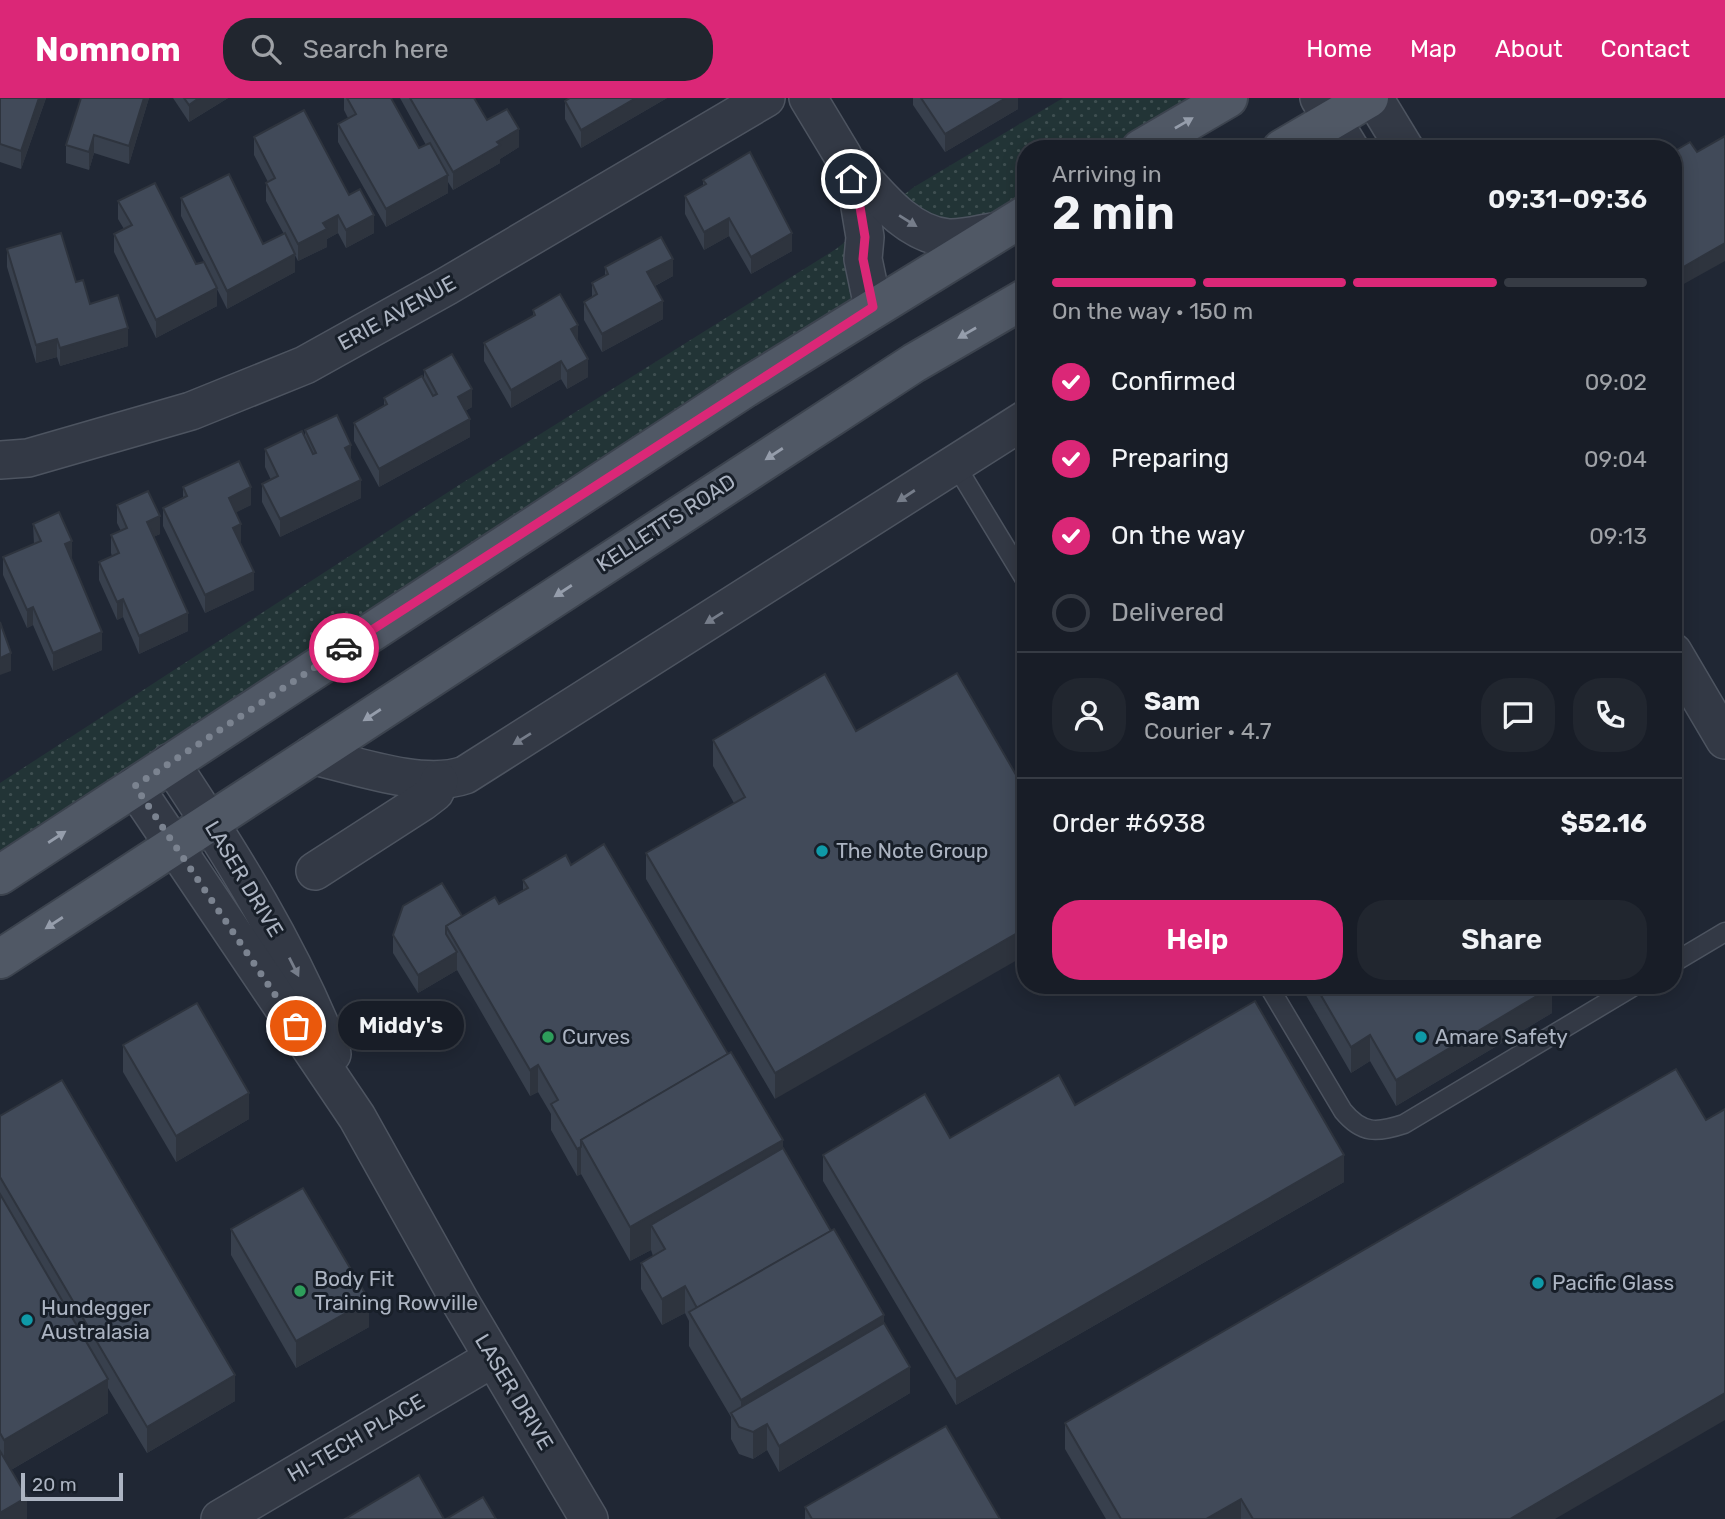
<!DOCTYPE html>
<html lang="en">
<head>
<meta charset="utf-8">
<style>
	:root { --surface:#181d27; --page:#21262f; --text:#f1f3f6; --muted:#9fa2a7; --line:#363b44; --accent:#db2777 }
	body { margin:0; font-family:Rubik,sans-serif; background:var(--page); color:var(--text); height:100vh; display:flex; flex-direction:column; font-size:26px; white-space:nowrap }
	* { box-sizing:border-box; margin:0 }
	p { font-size:23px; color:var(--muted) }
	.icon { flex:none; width:38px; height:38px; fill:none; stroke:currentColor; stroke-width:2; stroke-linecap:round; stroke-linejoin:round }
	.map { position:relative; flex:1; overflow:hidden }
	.side { position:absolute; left:1017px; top:42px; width:665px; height:854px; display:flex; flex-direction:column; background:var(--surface); border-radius:28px; box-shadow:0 4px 18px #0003,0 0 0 2px var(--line) }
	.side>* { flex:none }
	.scale { position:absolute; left:21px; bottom:18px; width:102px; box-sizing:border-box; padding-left:7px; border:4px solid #acb4c2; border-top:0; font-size:19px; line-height:24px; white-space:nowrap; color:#acb4c2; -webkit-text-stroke:5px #181f29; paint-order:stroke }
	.pin { position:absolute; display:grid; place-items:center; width:60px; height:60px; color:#fff; margin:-30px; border:4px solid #fff; border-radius:50%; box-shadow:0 2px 7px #0007 }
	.courier { position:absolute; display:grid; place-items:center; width:70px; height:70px; margin:-35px; border:5px solid #db2777; border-radius:50%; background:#fff; color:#222; box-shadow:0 2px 9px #0007 }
	.bubble { position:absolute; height:49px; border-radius:24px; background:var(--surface); box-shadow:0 4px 18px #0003,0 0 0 2px var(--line); font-size:23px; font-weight:600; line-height:49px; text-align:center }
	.head em { font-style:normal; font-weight:600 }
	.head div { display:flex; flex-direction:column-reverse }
	.head { display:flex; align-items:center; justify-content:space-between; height:119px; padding:0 35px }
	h1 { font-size:46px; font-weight:600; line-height:52px }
	.bar { display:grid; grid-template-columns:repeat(4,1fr); gap:10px 7px; align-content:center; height:84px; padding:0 35px }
	.bar i { height:9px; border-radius:5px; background:var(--line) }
	.bar .on { background:var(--accent) }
	.bar p { grid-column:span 4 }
	.line { display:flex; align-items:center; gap:18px; padding:0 35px; border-top:2px solid var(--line) }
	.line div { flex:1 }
	.round { display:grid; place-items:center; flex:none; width:74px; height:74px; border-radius:28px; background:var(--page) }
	ol { padding:0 35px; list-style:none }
	li { display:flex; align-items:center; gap:21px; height:77px }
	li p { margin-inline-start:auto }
	li .icon { padding:7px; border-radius:50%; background:var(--accent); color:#fff; stroke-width:4 }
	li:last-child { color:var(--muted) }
	li i { width:38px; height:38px; border:4px solid var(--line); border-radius:50% }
	.cta { display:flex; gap:14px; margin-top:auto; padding:14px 35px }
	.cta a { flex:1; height:80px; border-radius:28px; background:var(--accent); color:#fff; font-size:28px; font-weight:600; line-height:80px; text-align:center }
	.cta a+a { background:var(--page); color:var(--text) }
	header { display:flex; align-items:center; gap:42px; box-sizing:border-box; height:98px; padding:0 35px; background:var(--accent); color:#fff }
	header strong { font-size:33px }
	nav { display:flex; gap:38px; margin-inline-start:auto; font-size:24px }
	.search { width:490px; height:63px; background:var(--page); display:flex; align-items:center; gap:18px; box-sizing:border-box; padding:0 24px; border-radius:28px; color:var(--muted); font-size:26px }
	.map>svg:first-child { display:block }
</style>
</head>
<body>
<header>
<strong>Nomnom</strong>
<div class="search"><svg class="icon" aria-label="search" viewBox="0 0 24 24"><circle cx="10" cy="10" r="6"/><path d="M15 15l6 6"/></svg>Search here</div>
<nav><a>Home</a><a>Map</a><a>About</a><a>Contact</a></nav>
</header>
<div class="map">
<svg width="1725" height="1421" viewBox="0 0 1725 1421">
	<defs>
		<pattern id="park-dots" width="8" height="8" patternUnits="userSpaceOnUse" patternTransform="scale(1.75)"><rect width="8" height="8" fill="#223436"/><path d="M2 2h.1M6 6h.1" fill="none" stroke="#3f4f51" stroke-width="1.8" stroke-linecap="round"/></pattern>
	</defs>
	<rect width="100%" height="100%" fill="#202734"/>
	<g fill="url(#park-dots)">
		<polygon points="1063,0 1228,0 1141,51 1026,51 1025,117 998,133 888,109 914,89"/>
		<polygon points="864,129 873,209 0,777 0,685 459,387 836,151"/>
	</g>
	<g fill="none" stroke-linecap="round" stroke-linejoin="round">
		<g stroke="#4d5460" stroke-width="21">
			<g id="service">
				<polyline points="955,366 1026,483"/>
				<polyline points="1673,865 1725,834"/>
				<path d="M1268,887l75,126c19,23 34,22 61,13l232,-139"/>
			</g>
		</g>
		<g stroke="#4d5460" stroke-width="40">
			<g id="minor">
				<polyline points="808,0 843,58 859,103 865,139 863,161 873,209"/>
				<polyline points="1319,0 1350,51"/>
				<polyline points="1374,0 1405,51"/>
				<path d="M853,69c25,28 54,67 95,71 16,1 35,-5 50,-7"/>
				<polyline points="0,362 28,360 191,313 305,267 447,188 766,0"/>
				<polyline points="1673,554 1725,642"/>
				<path d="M311,657c43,10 112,35 154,20l561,-356"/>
				<path d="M170,664c62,93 121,187 162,292"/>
				<polyline points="134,688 357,1019 461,1205 589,1421"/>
				<polyline points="315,773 422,704 435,694 439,683"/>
				<polyline points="220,1421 493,1260"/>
			</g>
		</g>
		<g stroke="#3c434e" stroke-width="42">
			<g id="primary">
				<polyline points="1141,51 1228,0"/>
				<polyline points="1282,51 1369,0"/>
				<polyline points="0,777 745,290 1026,117"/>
				<polyline points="0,861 914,265 1026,200"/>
			</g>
		</g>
		<use href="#service" stroke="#333945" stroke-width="18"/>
		<use href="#minor" stroke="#333945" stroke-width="37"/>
		<use href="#primary" stroke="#505865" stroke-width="38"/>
	</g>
	<g fill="#38404d">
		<polygon points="0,0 46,0 21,71 0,64"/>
		<polygon points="149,0 129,66 94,55 89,72 66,65 66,47"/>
		<polygon points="173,0 228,0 189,24"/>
		<polygon points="344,0 391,0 419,50 426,47 400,0 474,0 487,22 519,49 500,61 500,65 453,92 448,84 448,95 386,129 338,44 338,26 348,20 344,12"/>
		<polygon points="667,0 581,50 565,21 565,3"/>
		<polygon points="913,0 1018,0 1018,11 945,54 913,7"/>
		<polygon points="254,39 349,97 374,135 346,150 338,135 327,141 327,149 298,163 295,157 295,174 227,211 217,191 217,208 156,240 114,154 114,136 124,131 118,121 118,103 196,166 210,175 181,118 181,100 263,146 284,136 266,103 266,85 268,84 254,57"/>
		<polygon points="703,82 792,153 751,176 729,138 704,152 685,116 685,98 703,88"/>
		<polygon points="7,151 76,184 90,206 128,248 60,268 57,259 36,265 7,169"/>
		<polygon points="605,169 673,178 655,188 663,221 602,254 584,222 584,204 592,199 592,185 605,178"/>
		<polygon points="533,212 578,243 588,279 567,291 561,281 511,310 484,263 484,245 533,219"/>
		<polygon points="424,272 472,309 465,313 470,339 379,389 354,343 354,325 384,308 384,300 424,281"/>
		<polygon points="305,332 351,361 361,400 280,439 262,404 262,386 271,382 265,369 265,351 305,340"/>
		<polygon points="183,389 251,407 236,414 241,444 240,445 254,492 205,515 163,428 163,410 183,400"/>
		<polygon points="117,407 160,436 153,439 188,533 139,556 123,519 117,522 99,482 99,464 112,458 111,455 111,437 121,433 117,425"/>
		<polygon points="33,426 72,461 102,552 53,573 33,527 27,530 3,477 3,459 34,446"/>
		<polygon points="856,633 775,1001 646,781 646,755 734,705 713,668 713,642"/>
		<polygon points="571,767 783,1050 884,1225 910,1295 779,1374 767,1352 753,1361 739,1356 731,1341 731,1319 689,1248 689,1223 685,1215 662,1227 641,1191 641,1165 653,1158 651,1152 630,1163 581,1076 577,1078 551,1032 551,1016 538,994 530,998 457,872 418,895 393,855 393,837 462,818 499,806 523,792 523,782"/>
		<polygon points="1300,887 1551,887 1552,915 1396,1008 1370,963 1351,975"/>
		<polygon points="123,947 249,1021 176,1064 123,974"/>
		<polygon points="1075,1007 1344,1084 956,1307 823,1083 823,1057 950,1040"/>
		<polygon points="0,1018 235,1303 147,1355 108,1290 108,1315 11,1372 27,1421 0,1421"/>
		<polygon points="231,1131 369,1229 296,1270 231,1157"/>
		<polygon points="1065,1325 1555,1421 1106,1421 1065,1351"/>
		<polygon points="805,1409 1000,1421 805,1421"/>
	</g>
	<g fill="#2e343e">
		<polygon points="39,0 46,0 21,71 21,53"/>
		<polygon points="144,0 149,0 129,66 129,48"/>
		<polygon points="199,0 228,0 189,24 189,7"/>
		<polygon points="636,0 667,0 581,50 581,32"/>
		<polygon points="1006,0 1018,0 1018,11 945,54 945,36"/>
		<polygon points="519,31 519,49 500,61 500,65 453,92 453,74 497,44"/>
		<polygon points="94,37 94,55 89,72 89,54"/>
		<polygon points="448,77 448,95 386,129 386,111"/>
		<polygon points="338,117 338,135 327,141 327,149 298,163 298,146 323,125"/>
		<polygon points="374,117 374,135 346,150 346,132"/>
		<polygon points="729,120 729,138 704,152 704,134"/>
		<polygon points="792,135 792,153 751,176 751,159"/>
		<polygon points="1725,145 1725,163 1673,192 1673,175"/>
		<polygon points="295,156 295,174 227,211 227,193"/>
		<polygon points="673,161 673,178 647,192 647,174"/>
		<polygon points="217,190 217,208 156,240 156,222"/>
		<polygon points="663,203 663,221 602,254 602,236"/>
		<polygon points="578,227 578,245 571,231"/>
		<polygon points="128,230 128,248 60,268 60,250"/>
		<polygon points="57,241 57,259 36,265 36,247"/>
		<polygon points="588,261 588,279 567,291 567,273"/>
		<polygon points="561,263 561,281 511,310 511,292"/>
		<polygon points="472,291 472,309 458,317 458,299"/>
		<polygon points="470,321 470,339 379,389 379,371"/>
		<polygon points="351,347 351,365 345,350"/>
		<polygon points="361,382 361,400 280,439 280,421"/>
		<polygon points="251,389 251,407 229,418 229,400"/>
		<polygon points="160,418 160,436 147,442 147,424"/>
		<polygon points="241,426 241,444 233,448 233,430"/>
		<polygon points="72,443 72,461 65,464 65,446"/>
		<polygon points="254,474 254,492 205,515 205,497"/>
		<polygon points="123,501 123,519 117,522 117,504"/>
		<polygon points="33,509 33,527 27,530 27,512"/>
		<polygon points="188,515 188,533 139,556 139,538"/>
		<polygon points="102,534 102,552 53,573 53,555"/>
		<polygon points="11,555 11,573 0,577 0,560"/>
		<polygon points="1026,830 1026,857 775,1001 775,975"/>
		<polygon points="457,854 457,872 418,895 418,877"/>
		<polygon points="1552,889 1552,915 1396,1008 1396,982"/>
		<polygon points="1370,937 1370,963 1351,975 1351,949"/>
		<polygon points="538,967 538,994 530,998 530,972"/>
		<polygon points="249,995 249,1021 176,1064 176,1038"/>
		<polygon points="783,1042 783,1076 651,1127 651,1152 630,1163 630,1129"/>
		<polygon points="581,1049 581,1076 577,1078 577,1051"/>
		<polygon points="1344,1057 1344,1084 956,1307 956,1281"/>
		<polygon points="685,1188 685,1215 662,1227 662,1201"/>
		<polygon points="369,1202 369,1229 296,1270 296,1243"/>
		<polygon points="884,1217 884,1251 741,1330 741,1302"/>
		<polygon points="910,1269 910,1295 779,1374 779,1348"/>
		<polygon points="235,1277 235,1303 147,1355 147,1329"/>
		<polygon points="108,1281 108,1315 4,1376 4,1342"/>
		<polygon points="1725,1295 1725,1322 1555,1421 1510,1421"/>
		<polygon points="767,1326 767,1352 753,1361 753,1334"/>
		<polygon points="27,1399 27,1421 0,1421 0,1415"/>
		<polygon points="1241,1401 1241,1421 1206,1421"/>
	</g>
	<g fill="#414a59" stroke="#2e343e" stroke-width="2">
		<polygon points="0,0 39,0 21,53 0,46"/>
		<polygon points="81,0 144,0 129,48 94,37 89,54 66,47"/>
		<polygon points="184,0 199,0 189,7"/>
		<polygon points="347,0 391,0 419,50 430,45 448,77 386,111 338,26 356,16"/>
		<polygon points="410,0 474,0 487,22 507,11 519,31 497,44 500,47 453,74"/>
		<polygon points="570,0 636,0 581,32 565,3"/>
		<polygon points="921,0 1006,0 945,36"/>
		<polygon points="304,12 349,97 360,91 374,117 346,132 338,117 323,125 327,131 298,146 266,85 275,80 254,39"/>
		<polygon points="1725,38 1725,145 1673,175 1673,54 1690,44 1697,54"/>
		<polygon points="750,54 792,135 751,159 729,120 704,134 685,98 706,86 703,82"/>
		<polygon points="229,76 263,146 285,135 295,156 227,193 181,100"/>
		<polygon points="155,85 196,166 204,164 217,190 156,222 114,136 132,127 118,103"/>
		<polygon points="61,135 76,184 83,182 90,206 118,197 128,230 60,250 57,241 36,247 7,151"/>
		<polygon points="661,139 673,161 647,174 663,203 602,236 584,204 597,196 592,185 608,176 605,169"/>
		<polygon points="560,196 578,227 571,231 588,261 567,273 561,263 511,292 484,245 535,217 533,212"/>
		<polygon points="452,256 472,291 458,299 470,321 379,371 354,325 387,306 384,300 422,278 433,298 437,296 424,272"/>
		<polygon points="337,317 351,347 345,350 361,382 280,421 262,386 278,378 265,351 302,333 313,356 316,355 305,332"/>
		<polygon points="239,363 251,389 229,400 241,426 233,430 254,474 205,497 163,410 187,398 183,389"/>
		<polygon points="148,393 160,418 147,424 188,515 139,538 123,501 117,504 99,464 119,455 111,437 127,430 117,407"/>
		<polygon points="59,414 72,443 65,446 102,534 53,555 33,509 27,512 3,459 41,443 33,426"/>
		<polygon points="0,524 11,555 0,560"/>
		<polygon points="957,575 1026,694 1026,830 775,975 646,755 745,699 713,642 825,576 856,633"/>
		<polygon points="604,746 728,956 581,1042 581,1049 577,1051 551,1006 558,1002 538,967 530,972 446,828 495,799 499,806 528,790 523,782 566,757 571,767"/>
		<polygon points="442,785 462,818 446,828 446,836 457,854 418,877 393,837 403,808"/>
		<polygon points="1315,887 1551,887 1552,889 1396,982 1370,937 1351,949"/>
		<polygon points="1255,903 1344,1057 956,1281 823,1057 925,996 950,1040 1059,977 1075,1007"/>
		<polygon points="197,905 249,995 176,1038 123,947"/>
		<polygon points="731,954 783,1042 630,1129 581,1042"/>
		<polygon points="1676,971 1706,1022 1725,1011 1725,1295 1510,1421 1253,1421 1241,1401 1206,1421 1121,1421 1065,1325"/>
		<polygon points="62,982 235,1277 147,1329 0,1079 0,1018"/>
		<polygon points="783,1050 831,1133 697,1210 685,1188 662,1201 641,1165 665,1151 651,1127"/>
		<polygon points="303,1090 369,1202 296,1243 231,1131"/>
		<polygon points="0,1096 108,1281 4,1342 0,1335"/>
		<polygon points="834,1131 884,1217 741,1302 689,1214"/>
		<polygon points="884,1225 910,1269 779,1348 767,1326 753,1334 739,1329 731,1315"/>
		<polygon points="946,1328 1000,1421 812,1421 805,1409"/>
		<polygon points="0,1353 27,1399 0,1415"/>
		<polygon points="419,1377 444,1421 345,1421"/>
		<polygon points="483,1399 496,1421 446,1421"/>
	</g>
	<defs><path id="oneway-solid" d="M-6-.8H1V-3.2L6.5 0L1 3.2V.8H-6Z" transform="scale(1.75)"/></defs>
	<g fill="#959dab">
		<use href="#oneway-solid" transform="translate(1184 25) rotate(-30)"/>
		<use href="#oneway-solid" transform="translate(967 235) rotate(150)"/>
		<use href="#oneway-solid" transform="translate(774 356) rotate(147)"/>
		<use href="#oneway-solid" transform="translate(563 493) rotate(147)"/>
		<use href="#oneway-solid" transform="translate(372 617) rotate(147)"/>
		<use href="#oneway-solid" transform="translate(57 739) rotate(-33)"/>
		<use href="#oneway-solid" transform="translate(54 825) rotate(147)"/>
	</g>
	<g fill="#767d8a">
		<use href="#oneway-solid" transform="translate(908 123) rotate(32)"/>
		<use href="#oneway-solid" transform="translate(906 398) rotate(147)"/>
		<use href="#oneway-solid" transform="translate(714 520) rotate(148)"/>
		<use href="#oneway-solid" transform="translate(522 641) rotate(148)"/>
		<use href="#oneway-solid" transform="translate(294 869) rotate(63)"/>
	</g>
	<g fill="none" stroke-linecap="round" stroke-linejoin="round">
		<polyline stroke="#7b8390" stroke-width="7" stroke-dasharray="0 12.6" points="296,928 135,688 344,550"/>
		<polyline stroke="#db2777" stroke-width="9" points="344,550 873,209 863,161 865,139 859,103 851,81"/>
	</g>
	<g fill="#0f9aa8" stroke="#181f29" stroke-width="2.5">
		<circle cx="822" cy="753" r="7"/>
		<circle cx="1421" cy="939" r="7"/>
		<circle cx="1538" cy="1185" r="7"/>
		<circle cx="27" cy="1222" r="7"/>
	</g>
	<g fill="#2e9e5b" stroke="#181f29" stroke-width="2.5">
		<circle cx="548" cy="939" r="7"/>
		<circle cx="300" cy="1193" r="7"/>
	</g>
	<g text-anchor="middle" stroke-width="6" stroke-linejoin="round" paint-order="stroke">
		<g font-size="21" fill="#acb4c2" stroke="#181f29">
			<text transform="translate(397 215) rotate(-29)" y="7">ERIE AVENUE</text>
			<text transform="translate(666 425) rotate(-33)" y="7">KELLETTS ROAD</text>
			<text transform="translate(244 781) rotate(59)" y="7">LASER DRIVE</text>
			<text transform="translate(514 1294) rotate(59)" y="7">LASER DRIVE</text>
			<text transform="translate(356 1340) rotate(-30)" y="7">HI-TECH PLACE</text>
		</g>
		<g font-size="21" fill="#acb4c2" stroke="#181f29" text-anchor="start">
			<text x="836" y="760">The Note Group</text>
			<text x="562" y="946">Curves</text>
			<text x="1435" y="946">Amare Safety</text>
			<text x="314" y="1188">Body Fit<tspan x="314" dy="24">Training Rowville</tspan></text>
			<text x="1552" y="1192">Pacific Glass</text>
			<text x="41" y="1217">Hundegger<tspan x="41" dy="24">Australasia</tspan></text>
		</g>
	</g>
</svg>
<div class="scale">20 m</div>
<div class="pin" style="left:296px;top:928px;background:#ea580c"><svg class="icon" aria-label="bag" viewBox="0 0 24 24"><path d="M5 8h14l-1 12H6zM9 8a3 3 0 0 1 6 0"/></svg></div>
<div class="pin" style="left:851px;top:81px;background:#1f2937"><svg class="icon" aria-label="home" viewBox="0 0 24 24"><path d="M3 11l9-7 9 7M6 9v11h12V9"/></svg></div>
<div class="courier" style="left:344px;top:550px"><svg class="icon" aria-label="car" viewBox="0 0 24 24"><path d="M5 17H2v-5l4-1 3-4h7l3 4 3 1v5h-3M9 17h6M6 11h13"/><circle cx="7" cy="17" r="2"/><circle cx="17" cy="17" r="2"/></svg></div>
<div class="bubble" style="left:338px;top:903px;width:126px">Middy's</div>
<section class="side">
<div class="head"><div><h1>2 min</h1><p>Arriving in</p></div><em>09:31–09:36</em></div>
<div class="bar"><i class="on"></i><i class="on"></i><i class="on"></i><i></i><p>On the way · 150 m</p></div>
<ol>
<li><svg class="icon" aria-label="check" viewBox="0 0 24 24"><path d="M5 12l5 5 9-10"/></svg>Confirmed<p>09:02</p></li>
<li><svg class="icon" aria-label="check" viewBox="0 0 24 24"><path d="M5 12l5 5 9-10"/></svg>Preparing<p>09:04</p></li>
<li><svg class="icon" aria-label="check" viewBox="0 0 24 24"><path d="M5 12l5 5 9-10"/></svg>On the way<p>09:13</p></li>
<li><i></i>Delivered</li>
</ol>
<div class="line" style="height:126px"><a class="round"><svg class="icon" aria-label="person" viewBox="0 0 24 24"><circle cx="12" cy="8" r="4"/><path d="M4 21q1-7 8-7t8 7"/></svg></a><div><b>Sam</b><p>Courier · 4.7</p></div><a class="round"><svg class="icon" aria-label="chat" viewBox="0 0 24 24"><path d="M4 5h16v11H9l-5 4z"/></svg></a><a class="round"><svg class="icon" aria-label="phone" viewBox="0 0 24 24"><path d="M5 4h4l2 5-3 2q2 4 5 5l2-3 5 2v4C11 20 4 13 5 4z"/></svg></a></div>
<div class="line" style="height:91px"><div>Order #6938</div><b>$52.16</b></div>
<div class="cta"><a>Help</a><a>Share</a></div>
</section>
</div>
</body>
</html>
